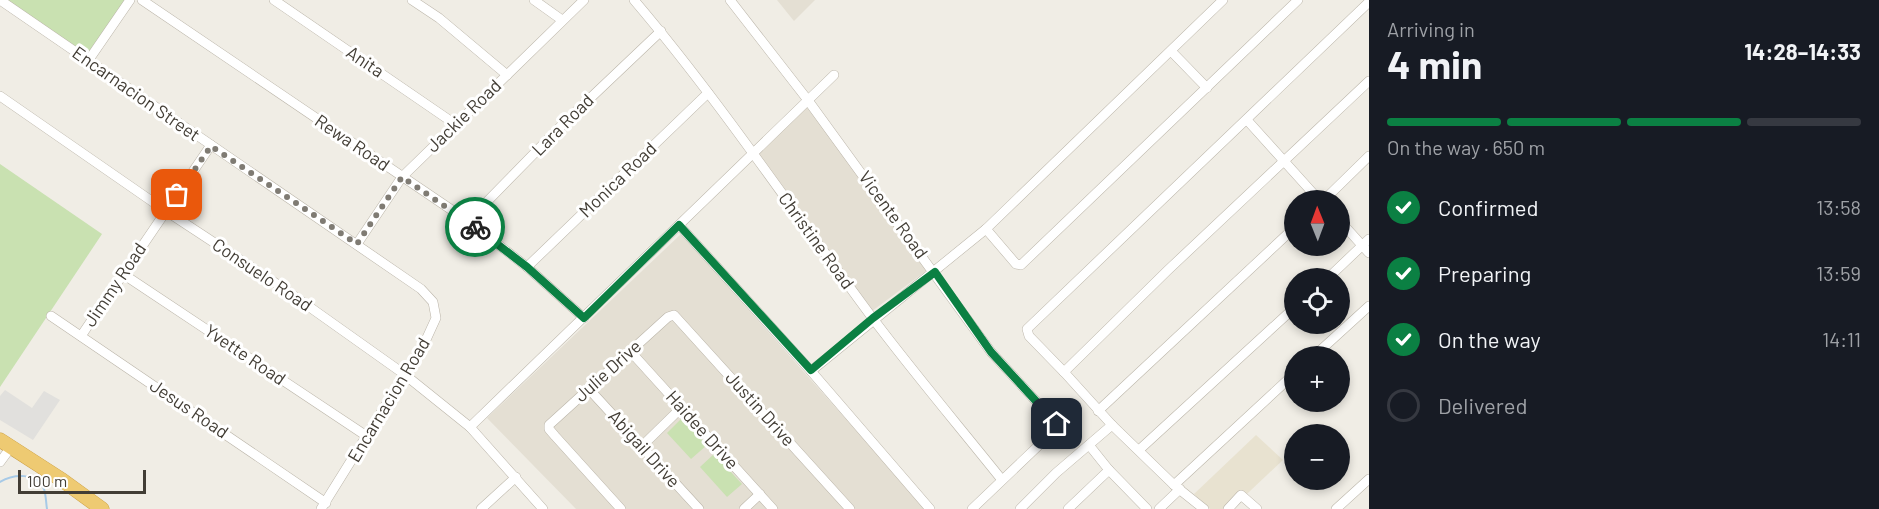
<!DOCTYPE html>
<html lang="en">
<head>
<meta charset="utf-8">
<style>
	:root { --surface:#171b24; --page:#242831; --text:#f1f3f6; --muted:#9ea1a6; --line:#363941; --accent:#0b8043 }
	body { margin:0; font-family:Barlow,sans-serif; background:var(--page); color:var(--text); height:100vh; display:flex; flex-direction:column; font-size:22px; white-space:nowrap }
	* { box-sizing:border-box; margin:0 }
	p { font-size:20px; color:var(--muted) }
	.icon { flex:none; width:33px; height:33px; fill:none; stroke:currentColor; stroke-width:2; stroke-linecap:round; stroke-linejoin:round }
	.map { position:relative; flex:1; overflow:hidden }
	.side { display:flex; flex-direction:column; background:var(--surface); width:510px }
	.side>* { flex:none }
	.needle { width:39px; rotate:359deg }
	.fabs { position:absolute; left:1284px; top:190px; display:grid; gap:12px }
	.fabs a { display:grid; place-items:center; width:66px; height:66px; border-radius:50%; background:var(--surface); box-shadow:0 3px 9px #0003; font-size:30px }
	.scale { position:absolute; left:18px; bottom:15px; width:128px; box-sizing:border-box; padding-left:6px; border:3px solid #423d35; border-top:0; font-size:16px; line-height:21px; white-space:nowrap; color:#423d35; -webkit-text-stroke:4px #fff; paint-order:stroke }
	.pin { position:absolute; display:grid; place-items:center; width:51px; height:51px; color:#fff; margin:-26px; border-radius:12px; box-shadow:0 3px 9px #0006 }
	.courier { position:absolute; display:grid; place-items:center; width:60px; height:60px; margin:-30px; border:4px solid #0b8043; border-radius:50%; background:#fff; color:#222; box-shadow:0 2px 8px #0007 }
	.headline em { font-style:normal; font-weight:700 }
	.headline div { display:flex; flex-direction:column-reverse }
	.headline { display:flex; align-items:center; justify-content:space-between; height:102px; padding:0 18px }
	h1 { font-size:39px; font-weight:700; line-height:45px }
	.bar { display:grid; grid-template-columns:repeat(4,1fr); gap:9px 6px; align-content:center; height:72px; padding:0 18px }
	.bar i { height:8px; border-radius:4px; background:var(--line) }
	.bar .on { background:var(--accent) }
	.bar p { grid-column:span 4 }
	ol { padding:0 18px; list-style:none }
	li { display:flex; align-items:center; gap:18px; height:66px }
	li p { margin-inline-start:auto }
	li .icon { padding:6px; border-radius:50%; background:var(--accent); color:#fff; stroke-width:4 }
	li:last-child { color:var(--muted) }
	li i { width:33px; height:33px; border:3px solid var(--line); border-radius:50% }
	main { display:flex; flex:1; min-height:0 }
	.map>svg:first-child { display:block }
</style>
</head>
<body>
<main>
<div class="map">
<svg width="1369" height="509" viewBox="0 0 1369 509">
	<rect width="100%" height="100%" fill="#f0ede5"/>
	<g fill="#e4dfd3">
		<polygon points="777,0 815,0 794,21"/>
		<polygon points="805,105 930,268 872,311 754,152"/>
		<polygon points="681,234 926,509 576,509 487,418"/>
	</g>
	<polygon fill="#e8e2d0" points="1256,435 1283,460 1231,509 1210,509 1194,494"/>
	<g fill="#c9e1b1">
		<polygon points="5,0 126,0 86,57"/>
		<polygon points="0,164 102,234 0,387"/>
		<polygon points="682,418 707,445 691,459 667,433"/>
		<polygon points="714,454 742,484 727,497 700,467"/>
	</g>
	<polygon fill="#e1e0dd" points="5,390 32,408 44,391 60,400 33,440 0,420 0,396"/>
	<g fill="none" stroke-linecap="round" stroke-linejoin="round">
		<path stroke="#a7cae7" stroke-width="2" d="M0,482c13,-8 37,-10 44,7 2,6 2,14 3,20"/>
		<g stroke="#bbb5a9" stroke-width="10">
			<g id="minor">
				<polyline points="0,0 421,289 433,302 436,318 425,342 321,509"/>
				<polyline points="142,0 468,221 527,267 584,318"/>
				<polyline points="274,0 455,124"/>
				<polyline points="412,0 439,18 507,75"/>
				<polyline points="534,0 562,20"/>
				<path d="M634,0c85,100 159,211 237,316 42,56 87,109 131,164"/>
				<polyline points="730,0 807,99 991,352 1057,424 1057,428 972,509"/>
				<polyline points="1171,51 1207,88"/>
				<polyline points="88,61 130,0"/>
				<polyline points="0,96 166,211 280,286 404,374 470,427 543,509"/>
				<polyline points="1247,120 1320,201"/>
				<polyline points="1323,201 1369,156"/>
				<polyline points="468,221 563,124 661,31"/>
				<polyline points="1340,221 1369,253"/>
				<polyline points="679,225 811,371 930,509"/>
				<polyline points="986,229 1016,264 1021,265 1298,0"/>
				<polyline points="357,244 402,177 584,0"/>
				<polyline points="527,267 708,93"/>
				<polyline points="123,274 368,437"/>
				<polyline points="1327,279 1369,239"/>
				<polyline points="51,316 326,503"/>
				<polyline points="81,336 211,145"/>
				<polyline points="631,352 773,509"/>
				<polyline points="1313,357 1369,306"/>
				<polyline points="811,371 986,229 1223,0"/>
				<polyline points="1064,372 1168,270 1369,81"/>
				<polyline points="588,388 699,509"/>
				<polyline points="1098,411 1294,228"/>
				<polyline points="470,427 834,75"/>
				<polyline points="1089,445 1109,470 1147,509"/>
				<polyline points="642,446 681,408"/>
				<polyline points="1139,450 1294,308"/>
				<polyline points="0,462 11,447"/>
				<polyline points="1174,485 1294,374"/>
				<polyline points="481,509 516,477"/>
				<polyline points="621,509 555,436 549,429 549,425 668,317 674,315 850,509"/>
				<polyline points="744,509 760,494"/>
				<polyline points="1020,509 1056,473 1112,425"/>
				<polyline points="1068,509 1109,470"/>
				<polyline points="1159,509 1180,489"/>
				<polyline points="1204,509 1174,485 1112,425 1064,372 1029,336 1027,329 1369,2"/>
				<polyline points="1228,509 1241,495 1257,509"/>
				<polyline points="1336,509 1369,479"/>
			</g>
		</g>
		<g stroke="#cb9f44" stroke-width="15">
			<polyline id="highway" points="0,440 62,480 102,509"/>
		</g>
		<use href="#minor" stroke="#fff" stroke-width="9"/>
		<use href="#highway" stroke="#eeca72" stroke-width="14"/>
	</g>
	<g fill="none" stroke-linecap="round" stroke-linejoin="round">
		<polyline stroke="#7f7b73" stroke-width="6" stroke-dasharray="0 10.8" points="177,195 211,146 357,244 402,177 475,227"/>
		<polyline stroke="#0b8043" stroke-width="8" points="475,227 527,267 584,318 679,225 811,370 873,318 935,272 991,352 1057,424"/>
	</g>
	<g text-anchor="middle" stroke-width="6" stroke-linejoin="round" paint-order="stroke">
		<g font-size="18" fill="#423d35" stroke="#fff">
			<text transform="translate(365 62) rotate(34)" y="6">Anita</text>
			<text transform="translate(136 94) rotate(35)" y="6">Encarnacion Street</text>
			<text transform="translate(464 116) rotate(-44)" y="6">Jackie Road</text>
			<text transform="translate(563 125) rotate(-45)" y="6">Lara Road</text>
			<text transform="translate(352 143) rotate(34)" y="6">Rewa Road</text>
			<text transform="translate(618 180) rotate(-44)" y="6">Monica Road</text>
			<text transform="translate(893 215) rotate(54)" y="6">Vicente Road</text>
			<text transform="translate(816 241) rotate(54)" y="6">Christine Road</text>
			<text transform="translate(262 275) rotate(34)" y="6">Consuelo Road</text>
			<text transform="translate(115 285) rotate(-56)" y="6">Jimmy Road</text>
			<text transform="translate(245 355) rotate(34)" y="6">Yvette Road</text>
			<text transform="translate(608 371) rotate(-42)" y="6">Julie Drive</text>
			<text transform="translate(389 400) rotate(-59)" y="6">Encarnacion Road</text>
			<text transform="translate(189 409) rotate(34)" y="6">Jesus Road</text>
			<text transform="translate(760 409) rotate(48)" y="6">Justin Drive</text>
			<text transform="translate(702 430) rotate(48)" y="6">Haidee Drive</text>
			<text transform="translate(644 449) rotate(48)" y="6">Abigail Drive</text>
		</g>
	</g>
</svg>
<div class="fabs">
<a><svg class="needle" viewBox="-14 -14 28 28"><path d="M0-13l5 13h-10z" fill="#e53935"/><path d="M0 13l5-13h-10z" fill="#9ea1a6"/></svg></a>
<a><svg class="icon" aria-label="locate" viewBox="0 0 24 24"><circle cx="12" cy="12" r="6"/><path d="M12 2v4M12 18v4M2 12h4M18 12h4"/></svg></a>
<a>+</a>
<a>−</a>
</div>
<div class="scale">100 m</div>
<div class="pin" style="left:177px;top:195px;background:#ea580c"><svg class="icon" aria-label="bag" viewBox="0 0 24 24"><path d="M5 8h14l-1 12H6zM9 8a3 3 0 0 1 6 0"/></svg></div>
<div class="pin" style="left:1057px;top:424px;background:#1f2937"><svg class="icon" aria-label="home" viewBox="0 0 24 24"><path d="M3 11l9-7 9 7M6 9v11h12V9"/></svg></div>
<div class="courier" style="left:475px;top:227px"><svg class="icon" aria-label="bike" viewBox="0 0 24 24"><circle cx="6" cy="16" r="4"/><circle cx="18" cy="16" r="4"/><path d="M6 16l4-8h5l3 8M10 8l3 8H6M13 5h3"/></svg></div>
</div>
<section class="side">
<div class="headline"><div><h1>4 min</h1><p>Arriving in</p></div><em>14:28–14:33</em></div>
<div class="bar"><i class="on"></i><i class="on"></i><i class="on"></i><i></i><p>On the way · 650 m</p></div>
<ol>
<li><svg class="icon" aria-label="check" viewBox="0 0 24 24"><path d="M5 12l5 5 9-10"/></svg>Confirmed<p>13:58</p></li>
<li><svg class="icon" aria-label="check" viewBox="0 0 24 24"><path d="M5 12l5 5 9-10"/></svg>Preparing<p>13:59</p></li>
<li><svg class="icon" aria-label="check" viewBox="0 0 24 24"><path d="M5 12l5 5 9-10"/></svg>On the way<p>14:11</p></li>
<li><i></i>Delivered</li>
</ol>
</section>
</main>
</body>
</html>
